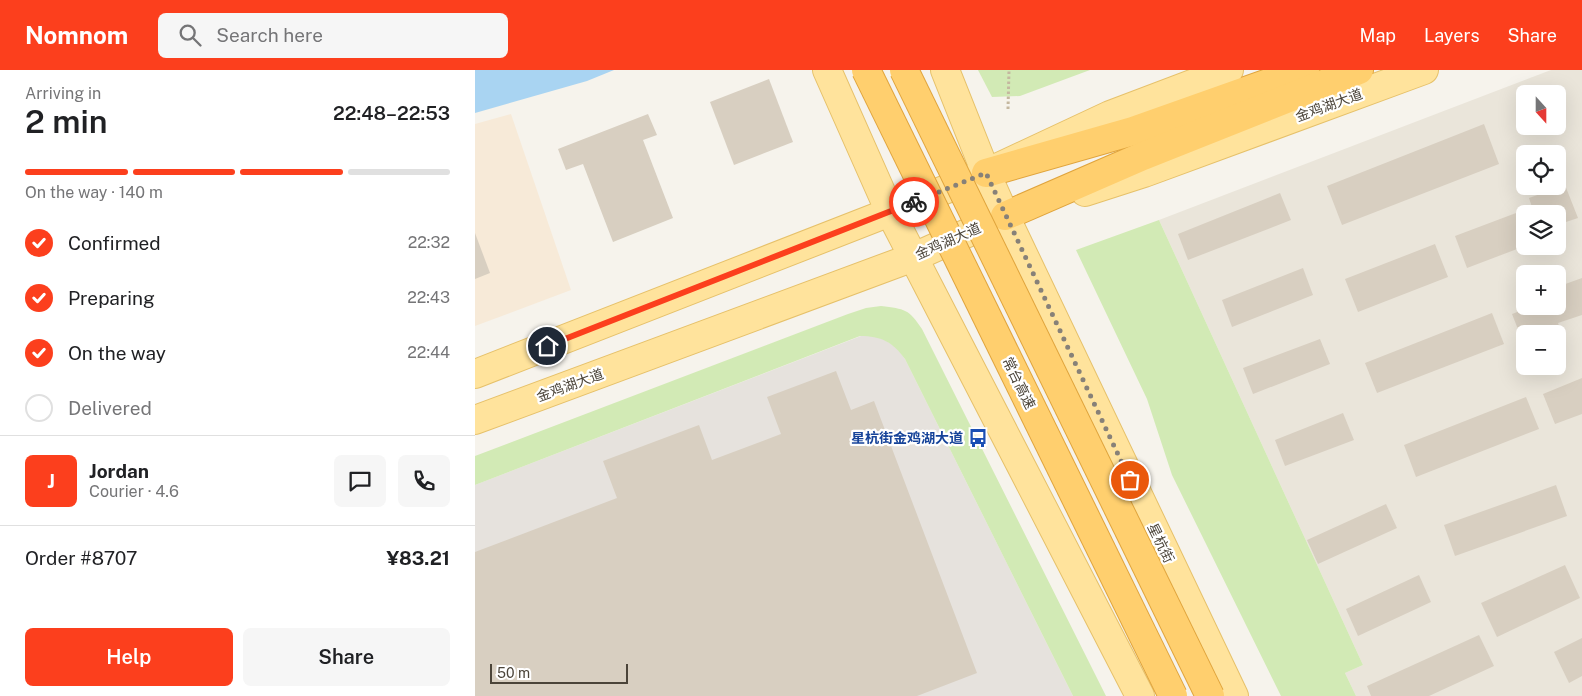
<!DOCTYPE html>
<html lang="en">
<head>
<meta charset="utf-8">
<style>
	:root { --surface:#fff; --page:#f6f6f6; --text:#202124; --muted:#757577; --line:#e0e0e0; --accent:#fc3f1d }
	body { margin:0; font-family:"Public Sans","Noto Sans SC",sans-serif; background:var(--page); color:var(--text); height:100vh; display:flex; flex-direction:column; font-size:19px; white-space:nowrap }
	* { box-sizing:border-box; margin:0 }
	p { font-size:16px; color:var(--muted) }
	.icon { flex:none; width:28px; height:28px; fill:none; stroke:currentColor; stroke-width:2; stroke-linecap:round; stroke-linejoin:round }
	.map { position:relative; flex:1; overflow:hidden }
	.sheet { display:flex; flex-direction:column; background:var(--surface); width:475px }
	.sheet>* { flex:none }
	.needle { width:32px; rotate:159deg }
	.controls { position:absolute; left:1041px; top:15px; display:grid; gap:10px }
	.controls a { display:grid; place-items:center; width:50px; height:50px; border-radius:8px; background:var(--surface); box-shadow:0 5px 20px #0002; font-size:25px }
	.scale { position:absolute; left:15px; bottom:12px; width:138px; box-sizing:border-box; padding-left:5px; border:2px solid #4b4439; border-top:0; font-size:14px; line-height:18px; white-space:nowrap; color:#4b4439; -webkit-text-stroke:4px #fff; paint-order:stroke }
	.pin { position:absolute; display:grid; place-items:center; width:42px; height:42px; color:#fff; margin:-21px; border:2px solid #fff; border-radius:50%; box-shadow:0 1px 5px #0007 }
	.courier { position:absolute; display:grid; place-items:center; width:50px; height:50px; margin:-25px; border:4px solid #fc3f1d; border-radius:50%; background:#fff; color:#222; box-shadow:0 1px 6px #0007 }
	.overview em { font-style:normal; font-weight:600 }
	.overview div { display:flex; flex-direction:column-reverse }
	.overview { display:flex; align-items:center; justify-content:space-between; height:85px; padding:0 25px }
	h1 { font-size:32px; font-weight:600; line-height:38px }
	.bar { display:grid; grid-template-columns:repeat(4,1fr); gap:8px 5px; align-content:center; height:60px; padding:0 25px }
	.bar i { height:6px; border-radius:4px; background:var(--line) }
	.bar .on { background:var(--accent) }
	.bar p { grid-column:span 4 }
	.line { display:flex; align-items:center; gap:12px; padding:0 25px; border-top:1px solid var(--line) }
	.line div { flex:1 }
	.round { display:grid; place-items:center; flex:none; width:52px; height:52px; border-radius:8px; background:var(--page) }
	ol { padding:0 25px; list-style:none }
	li { display:flex; align-items:center; gap:15px; height:55px }
	li p { margin-inline-start:auto }
	li .icon { padding:5px; border-radius:50%; background:var(--accent); color:#fff; stroke-width:4 }
	li:last-child { color:var(--muted) }
	li i { width:28px; height:28px; border:2px solid var(--line); border-radius:50% }
	.button { display:flex; gap:10px; margin-top:auto; padding:10px 25px }
	.button a { flex:1; height:58px; border-radius:8px; background:var(--accent); color:#fff; font-size:20px; font-weight:600; line-height:58px; text-align:center }
	.button a+a { background:var(--page); color:var(--text) }
	header { display:flex; align-items:center; gap:30px; box-sizing:border-box; height:70px; padding:0 25px; background:var(--accent); color:#fff }
	header strong { font-size:24px }
	nav { display:flex; gap:28px; margin-inline-start:auto; font-size:18px }
	.search { width:350px; height:45px; background:var(--page); display:flex; align-items:center; gap:12px; box-sizing:border-box; padding:0 18px; border-radius:8px; color:var(--muted); font-size:19px }
	main { display:flex; flex:1; min-height:0 }
	.map>svg:first-child { display:block }
</style>
</head>
<body>
<header>
<strong>Nomnom</strong>
<div class="search"><svg class="icon" aria-label="search" viewBox="0 0 24 24"><circle cx="10" cy="10" r="6"/><path d="M15 15l6 6"/></svg>Search here</div>
<nav><a>Map</a><a>Layers</a><a>Share</a></nav>
</header>
<main>
<section class="sheet">
<div class="overview"><div><h1>2 min</h1><p>Arriving in</p></div><em>22:48–22:53</em></div>
<div class="bar"><i class="on"></i><i class="on"></i><i class="on"></i><i></i><p>On the way · 140 m</p></div>
<ol>
<li><svg class="icon" aria-label="check" viewBox="0 0 24 24"><path d="M5 12l5 5 9-10"/></svg>Confirmed<p>22:32</p></li>
<li><svg class="icon" aria-label="check" viewBox="0 0 24 24"><path d="M5 12l5 5 9-10"/></svg>Preparing<p>22:43</p></li>
<li><svg class="icon" aria-label="check" viewBox="0 0 24 24"><path d="M5 12l5 5 9-10"/></svg>On the way<p>22:44</p></li>
<li><i></i>Delivered</li>
</ol>
<div class="line" style="height:90px"><b class="round" style="background:var(--accent);color:#fff">J</b><div><b>Jordan</b><p>Courier · 4.6</p></div><a class="round"><svg class="icon" aria-label="chat" viewBox="0 0 24 24"><path d="M4 5h16v11H9l-5 4z"/></svg></a><a class="round"><svg class="icon" aria-label="phone" viewBox="0 0 24 24"><path d="M5 4h4l2 5-3 2q2 4 5 5l2-3 5 2v4C11 20 4 13 5 4z"/></svg></a></div>
<div class="line" style="height:65px"><div>Order #8707</div><b>¥83.21</b></div>
<div class="button"><a>Help</a><a>Share</a></div>
</section>
<div class="map">
<svg width="1107" height="626" viewBox="0 0 1107 626">
	<rect width="100%" height="100%" fill="#f6f3ec"/>
	<path fill="#eae5da" fill-rule="evenodd" d="M1076,0h31v626h-226l-11,-23 18,-8 -204,-445zM1050,24h32v32h-32zM1050,84h32v32h-32zM1050,144h32v32h-32zM1050,204h32v32h-32zM1050,264h32v32h-32z"/>
	<polygon fill="#f7ead8" points="36,44 96,220 0,256 0,54"/>
	<polygon fill="#e6e2dd" points="386,266 398,266 409,269 422,278 430,289 598,626 0,626 0,415"/>
	<g fill="#d2eab5">
		<polygon points="503,0 615,0 545,26 517,27"/>
		<polygon points="684,150 888,595 870,603 881,626 806,626 697,405 672,329 601,180"/>
		<path d="M406,236c24,3 28,3 41,23l184,367h-33l-168,-337c-12,-17 -24,-23 -45,-23l-385,149v-29l373,-142 18,-6z"/>
	</g>
	<polygon fill="#a9d4f2" points="0,0 139,0 112,11 0,43"/>
	<g fill="#d8cfc1">
		<polygon points="294,9 318,72 259,95 235,32"/>
		<polygon points="173,44 182,65 168,70 198,148 138,172 108,94 91,100 83,79"/>
		<polygon points="1009,54 1024,94 867,155 852,116"/>
		<polygon points="1090,115 1103,148 1082,155 1082,144 1050,144 1050,176 992,198 980,166 1057,137 1054,128"/>
		<polygon points="805,123 816,150 713,190 703,164"/>
		<polygon points="0,163 15,203 0,209"/>
		<polygon points="960,174 973,207 883,242 870,209"/>
		<polygon points="828,198 838,225 757,257 747,230"/>
		<polygon points="1107,208 1107,245 1083,253 1086,261 1080,264 1050,264 1050,277 1037,244 1058,236 1082,236 1082,217"/>
		<polygon points="1017,243 1029,274 902,323 890,293"/>
		<polygon points="845,269 855,294 778,324 768,298"/>
		<polygon points="361,301 376,340 399,331 502,603 442,626 0,626 0,482 142,428 128,391 224,355 237,390 306,364 292,327"/>
		<polygon points="1107,308 1107,344 1080,354 1068,324"/>
		<polygon points="1051,327 1064,359 941,407 929,375"/>
		<polygon points="868,343 879,370 810,396 800,370"/>
		<polygon points="1081,415 1092,446 980,486 969,455"/>
		<polygon points="911,434 922,458 843,494 832,470"/>
		<polygon points="1090,495 1105,528 1022,567 1006,533"/>
		<polygon points="944,505 956,532 883,566 871,539"/>
		<polygon points="1004,565 1019,596 954,626 896,626 892,616"/>
		<polygon points="1107,568 1107,606 1094,613 1079,582"/>
	</g>
	<g fill="none" stroke-linecap="round" stroke-linejoin="round">
		<g stroke="#e6c16a" stroke-width="30">
			<g id="major">
				<polyline points="352,0 415,142 665,626"/>
				<polyline points="470,0 511,103 530,146 759,626"/>
				<polyline points="610,122 669,103 949,0"/>
				<polyline points="0,304 415,142 511,103 635,45 754,0"/>
				<polyline points="0,350 439,187 528,147"/>
			</g>
		</g>
		<g stroke="#e0a43c" stroke-width="30">
			<g id="highway">
				<polyline points="511,103 658,61 830,0"/>
				<polyline points="530,146 668,86 884,0"/>
			</g>
		</g>
		<polyline stroke="#c4b79f" stroke-width="3" stroke-dasharray="2.5 2.5" stroke-linecap="butt" points="533,39 534,0"/>
		<use href="#major" stroke="#ffe39c" stroke-width="28"/>
		<use href="#highway" stroke="#ffcf6e" stroke-width="28"/>
		<g stroke="#e0a43c" stroke-width="30" stroke-linecap="butt">
			<g id="highway-bridge">
				<polyline points="391,0 698,626"/>
				<polyline points="429,0 735,626"/>
			</g>
		</g>
		<use href="#highway-bridge" stroke="#ffcf6e" stroke-width="28"/>
	</g>
	<g fill="none" stroke-linecap="round" stroke-linejoin="round">
		<polyline stroke="#878178" stroke-width="5" stroke-dasharray="0 9" points="439,132 511,103 655,410"/>
		<polyline stroke="#fc3f1d" stroke-width="6" points="72,276 439,132"/>
	</g>
	<defs>
		<g id="bus-bare" transform="scale(1.5)"><path d="M-5-6H5V4H4V6H2V4H-2V6H-4V4H-5ZM-3.5-4V0h7V-4ZM-3.5 1.2v1.5H-2V1.2ZM2 1.2v1.5H3.5V1.2Z" fill="#1a4fb4" stroke="#fff" stroke-width="2.5" paint-order="stroke"/></g>
	</defs>
	<g fill-rule="evenodd">
		<use href="#bus-bare" x="503" y="368"/>
	</g>
	<g text-anchor="middle" stroke-width="4.5" stroke-linejoin="round" paint-order="stroke">
		<g font-size="14" fill="#4b4439" stroke="#fff">
			<text transform="translate(854 35) rotate(-20)" y="5">金鸡湖大道</text>
			<text transform="translate(473 171) rotate(-24)" y="5">金鸡湖大道</text>
			<text transform="translate(544 313) rotate(64)" y="5">常台高速</text>
			<text transform="translate(95 315) rotate(-20)" y="5">金鸡湖大道</text>
			<text transform="translate(686 473) rotate(64)" y="5">星杭街</text>
		</g>
		<g font-size="14" font-weight="bold" fill="#164399" stroke="#fff" text-anchor="end">
			<text x="488" y="373">星杭街金鸡湖大道</text>
		</g>
	</g>
</svg>
<div class="controls">
<a><svg class="needle" viewBox="-14 -14 28 28"><path d="M0-13l5 13h-10z" fill="#e53935"/><path d="M0 13l5-13h-10z" fill="#757577"/></svg></a>
<a><svg class="icon" aria-label="locate" viewBox="0 0 24 24"><circle cx="12" cy="12" r="6"/><path d="M12 2v4M12 18v4M2 12h4M18 12h4"/></svg></a>
<a><svg class="icon" aria-label="layers" viewBox="0 0 24 24"><path d="M12 4l9 5-9 5-9-5zM3 14l9 5 9-5"/></svg></a>
<a>+</a>
<a>−</a>
</div>
<div class="scale">50 m</div>
<div class="pin" style="left:655px;top:410px;background:#ea580c"><svg class="icon" aria-label="bag" viewBox="0 0 24 24"><path d="M5 8h14l-1 12H6zM9 8a3 3 0 0 1 6 0"/></svg></div>
<div class="pin" style="left:72px;top:276px;background:#1f2937"><svg class="icon" aria-label="home" viewBox="0 0 24 24"><path d="M3 11l9-7 9 7M6 9v11h12V9"/></svg></div>
<div class="courier" style="left:439px;top:132px"><svg class="icon" aria-label="bike" viewBox="0 0 24 24"><circle cx="6" cy="16" r="4"/><circle cx="18" cy="16" r="4"/><path d="M6 16l4-8h5l3 8M10 8l3 8H6M13 5h3"/></svg></div>
</div>
</main>
</body>
</html>
